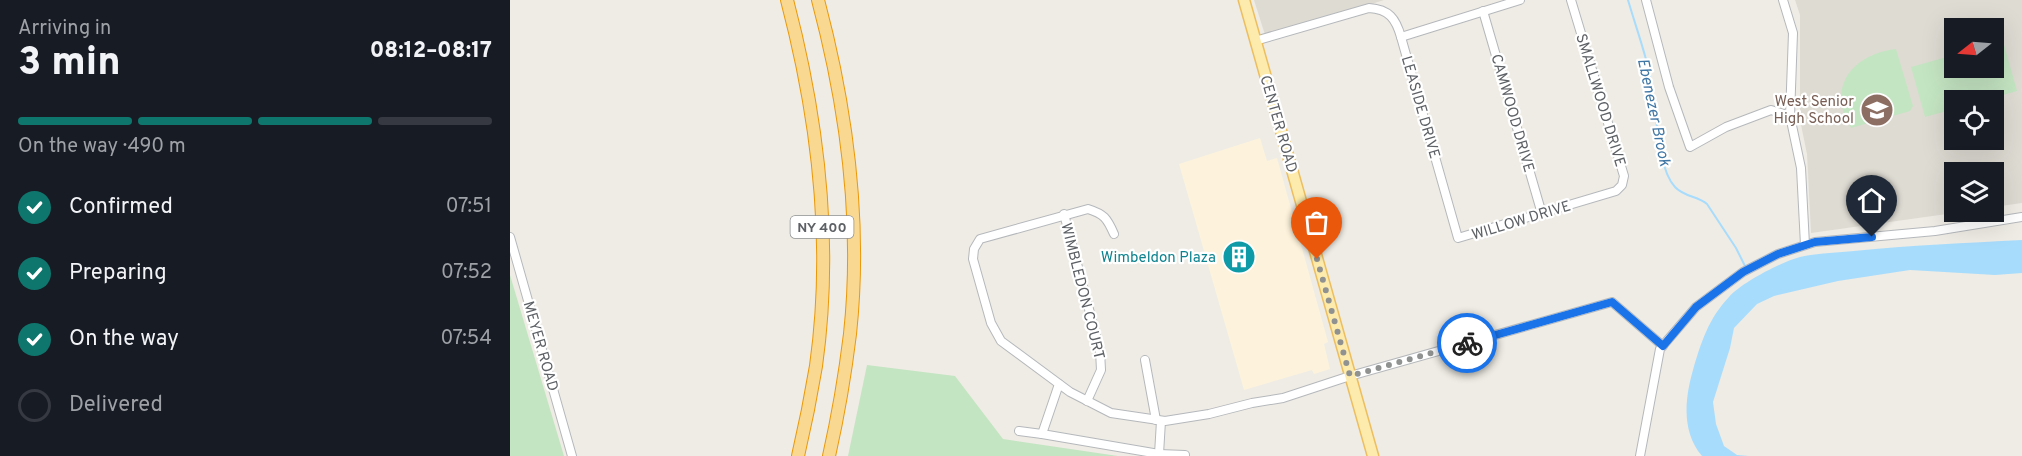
<!DOCTYPE html>
<html lang="en">
<head>
<meta charset="utf-8">
<style>
	:root { --surface:#171b24; --page:#242831; --text:#f1f3f6; --muted:#9ea1a6; --line:#363941; --accent:#0f766e }
	body { margin:0; font-family:Overpass,sans-serif; background:var(--page); color:var(--text); height:100vh; display:flex; flex-direction:column; font-size:22px; white-space:nowrap }
	* { box-sizing:border-box; margin:0 }
	p { font-size:20px; color:var(--muted) }
	.icon { flex:none; width:33px; height:33px; fill:none; stroke:currentColor; stroke-width:2; stroke-linecap:round; stroke-linejoin:round }
	.map { position:relative; flex:1; overflow:hidden }
	.panel { display:flex; flex-direction:column; background:var(--surface); width:510px }
	.panel>* { flex:none }
	.needle { width:39px; rotate:253deg }
	.controls { position:absolute; left:1434px; top:18px; display:grid; gap:12px }
	.controls a { display:grid; place-items:center; width:60px; height:60px; border-radius:0px; background:var(--surface); box-shadow:0 6px 24px #0002; font-size:30px }
	.pin { position:absolute; display:grid; place-items:center; width:51px; height:51px; color:#fff; margin:-62px -26px; border-radius:50% 50% 50% 0; rotate:-45deg; box-shadow:0 0 6px #0007 }
	.pin .icon { rotate:45deg }
	.courier { position:absolute; display:grid; place-items:center; width:60px; height:60px; margin:-30px; border:4px solid #1a73e8; border-radius:50%; background:#fff; color:#222; box-shadow:0 2px 8px #0007 }
	.headline em { font-style:normal; font-weight:800 }
	.headline div { display:flex; flex-direction:column-reverse }
	.headline { display:flex; align-items:center; justify-content:space-between; height:102px; padding:0 18px }
	h1 { font-size:39px; font-weight:800; line-height:45px }
	.bar { display:grid; grid-template-columns:repeat(4,1fr); gap:9px 6px; align-content:center; height:72px; padding:0 18px }
	.bar i { height:8px; border-radius:4px; background:var(--line) }
	.bar .selected { background:var(--accent) }
	.bar p { grid-column:span 4 }
	ol { padding:0 18px; list-style:none }
	li { display:flex; align-items:center; gap:18px; height:66px }
	li p { margin-inline-start:auto }
	li .icon { padding:6px; border-radius:50%; background:var(--accent); color:#fff; stroke-width:4 }
	li:last-child { color:var(--muted) }
	li i { width:33px; height:33px; border:3px solid var(--line); border-radius:50% }
	main { display:flex; flex:1; min-height:0 }
	.map>svg:first-child { display:block }
</style>
</head>
<body>
<main>
<section class="panel">
<div class="headline"><div><h1>3 min</h1><p>Arriving in</p></div><em>08:12–08:17</em></div>
<div class="bar"><i class="selected"></i><i class="selected"></i><i class="selected"></i><i></i><p>On the way · 490 m</p></div>
<ol>
<li><svg class="icon" aria-label="check" viewBox="0 0 24 24"><path d="M5 12l5 5 9-10"/></svg>Confirmed<p>07:51</p></li>
<li><svg class="icon" aria-label="check" viewBox="0 0 24 24"><path d="M5 12l5 5 9-10"/></svg>Preparing<p>07:52</p></li>
<li><svg class="icon" aria-label="check" viewBox="0 0 24 24"><path d="M5 12l5 5 9-10"/></svg>On the way<p>07:54</p></li>
<li><i></i>Delivered</li>
</ol>
</section>
<div class="map">
<svg width="1512" height="456" viewBox="0 0 1512 456">
	<rect width="100%" height="100%" fill="#efece5"/>
	<polygon fill="#fdf3dc" points="750,138 757,161 767,158 818,342 814,344 820,369 804,374 802,370 734,390 669,164"/>
	<g fill="#dedbd3" fill-rule="evenodd">
		<polygon points="744,0 874,0 756,38"/>
		<path d="M1285,0h227v203l-28,4v-35h-40v40h7l-150,21 -4,-79 -7,-34v-105zM1444,28h40v40h-40zM1444,100h40v40h-40z"/>
	</g>
	<g fill="#c4e5c2">
		<polygon points="1493,41 1507,91 1475,100 1444,100 1444,109 1415,117 1401,67 1444,55 1444,68 1484,68 1484,44"/>
		<path d="M1386,49l17,57 -3,5 -59,17c-3,-7 -8,-14 -9,-22 -6,-34 24,-54 54,-57z"/>
		<polygon points="0,275 54,456 0,456"/>
		<polygon points="357,365 445,376 493,439 608,456 338,456"/>
	</g>
	<path fill="#a8dcfc" d="M1512,240v33l-27,2 -85,-5 -72,11 -64,15 -17,8 -23,24 -4,20 -17,54 3,22 8,22 13,9 12,1h-47c-21,-25 -17,-58 -9,-86 8,-28 16,-52 36,-73 12,-14 52,-35 71,-40 17,-4 37,-4 54,-6 56,-6 112,-8 168,-11z"/>
	<g fill="none" stroke-linecap="round" stroke-linejoin="round">
		<path stroke="#a8dcfc" stroke-width="2" d="M1118,0c9,31 21,62 25,94 4,24 5,75 22,93 9,10 23,9 32,17l29,44 9,18"/>
		<g stroke="#b5b8bb" stroke-width="10">
			<g id="minor">
				<polyline points="1136,0 1159,87 1180,147 1216,127 1261,110 1280,116"/>
				<polyline points="1273,0 1283,33 1280,116 1291,168 1295,245"/>
				<polyline points="973,11 1032,214"/>
				<polyline points="891,37 1010,0"/>
				<path d="M745,41l114,-33c20,1 27,11 32,29l57,201 158,-47 6,-6 2,-9 -53,-176"/>
				<polyline points="554,214 590,351 591,370 577,401"/>
				<path d="M604,234c-7,-16 -10,-20 -26,-25l-108,30 -6,10 -1,10 18,64 10,18 69,51 41,21 54,8 44,-7 43,-11 31,-5 67,-22 262,-74 51,44"/>
				<polyline points="0,237 62,456"/>
				<polyline points="635,360 646,420"/>
				<polyline points="549,384 532,434 649,454 651,421"/>
				<polyline points="509,431 532,434"/>
				<polyline points="649,454 675,455"/>
				<polyline points="1130,456 1150,349 1186,307 1233,272 1268,254 1305,242 1425,231 1512,217"/>
			</g>
		</g>
		<g stroke="#ecbe60" stroke-width="13">
			<polyline id="major" points="734,0 863,456"/>
		</g>
		<g stroke="#eb9808" stroke-width="14">
			<g id="highway">
				<path d="M277,0c31,118 46,245 29,366 -5,30 -11,60 -18,90"/>
				<path d="M308,0c29,109 44,222 32,334 -5,41 -12,82 -21,122"/>
			</g>
		</g>
		<use href="#minor" stroke="#fff" stroke-width="8"/>
		<use href="#major" stroke="#fcebac" stroke-width="10"/>
		<use href="#highway" stroke="#f9d991" stroke-width="12"/>
	</g>
	<g fill="none" stroke-linecap="round" stroke-linejoin="round">
		<polyline stroke="#909292" stroke-width="6" stroke-dasharray="0 10.8" points="807,259 840,376 957,343"/>
		<polyline stroke="#1a73e8" stroke-width="8" points="957,343 1102,302 1153,346 1186,307 1233,272 1268,254 1305,242 1362,237"/>
	</g>
	<defs>
		<g id="school-disc" transform="scale(1.725)"><circle r="9.5" fill="#8d6e63" stroke="#fff"/><path d="M0-5L7-2L0 1L-7-2ZM-4 1L0 2.5L4 1V4Q0 6-4 4Z" fill="#fff"/></g>
		<g id="building-disc" transform="scale(1.725)"><circle r="9.5" fill="#0f9aa8" stroke="#fff"/><path d="M-4-6H4V6H1V3H-1V6H-4ZM-2.5-4.3h1.7v1.8h-1.7ZM.8-4.3h1.7v1.8H.8ZM-2.5-1h1.7V.8h-1.7ZM.8-1h1.7V.8H.8Z" fill="#fff"/></g>
	</defs>
	<g fill-rule="evenodd">
		<use href="#school-disc" x="1367" y="110"/>
		<use href="#building-disc" x="729" y="257"/>
	</g>
	<g text-anchor="middle" stroke-width="4.5" stroke-linejoin="round" paint-order="stroke">
		<rect fill="#fff" stroke="#8e9093" stroke-width="1.5" x="280.5" y="216" width="63" height="22" rx="4.5"/>
		<g font-size="14" font-weight="bold" fill="#5d6165">
			<text x="312" y="232">NY 400</text>
		</g>
		<g font-size="15" fill="#5d6165" stroke="#fff">
			<text transform="translate(1091 100) rotate(73)" y="5">SMALLWOOD DRIVE</text>
			<text transform="translate(911 107) rotate(74)" y="5">LEASIDE DRIVE</text>
			<text transform="translate(1003 113) rotate(74)" y="5">CAMWOOD DRIVE</text>
			<text transform="translate(769 124) rotate(74)" y="5">CENTER ROAD</text>
			<text transform="translate(1011 220) rotate(-17)" y="5">WILLOW DRIVE</text>
			<text transform="translate(573 291) rotate(76)" y="5">WIMBLEDON COURT</text>
			<text transform="translate(31 346) rotate(74)" y="5">MEYER ROAD</text>
		</g>
		<g font-size="15" fill="#785e54" stroke="#fff" text-anchor="end">
			<text x="1344" y="106">West Senior<tspan x="1344" dy="17">High School</tspan></text>
		</g>
		<g font-size="15" fill="#0d838f" stroke="#fff" text-anchor="end">
			<text x="706" y="262">Wimbeldon Plaza</text>
		</g>
		<g font-size="16" font-style="italic" fill="#4177a5" stroke="#fff">
			<text transform="translate(1145 112) rotate(78)" y="6">Ebenezer Brook</text>
		</g>
	</g>
</svg>
<div class="controls">
<a><svg class="needle" viewBox="-14 -14 28 28"><path d="M0-13l5 13h-10z" fill="#e53935"/><path d="M0 13l5-13h-10z" fill="#9ea1a6"/></svg></a>
<a><svg class="icon" aria-label="locate" viewBox="0 0 24 24"><circle cx="12" cy="12" r="6"/><path d="M12 2v4M12 18v4M2 12h4M18 12h4"/></svg></a>
<a><svg class="icon" aria-label="layers" viewBox="0 0 24 24"><path d="M12 4l9 5-9 5-9-5zM3 14l9 5 9-5"/></svg></a>
</div>
<div class="pin" style="left:807px;top:259px;background:#ea580c"><svg class="icon" aria-label="bag" viewBox="0 0 24 24"><path d="M5 8h14l-1 12H6zM9 8a3 3 0 0 1 6 0"/></svg></div>
<div class="pin" style="left:1362px;top:237px;background:#1f2937"><svg class="icon" aria-label="home" viewBox="0 0 24 24"><path d="M3 11l9-7 9 7M6 9v11h12V9"/></svg></div>
<div class="courier" style="left:957px;top:343px"><svg class="icon" aria-label="bike" viewBox="0 0 24 24"><circle cx="6" cy="16" r="4"/><circle cx="18" cy="16" r="4"/><path d="M6 16l4-8h5l3 8M10 8l3 8H6M13 5h3"/></svg></div>
</div>
</main>
</body>
</html>
